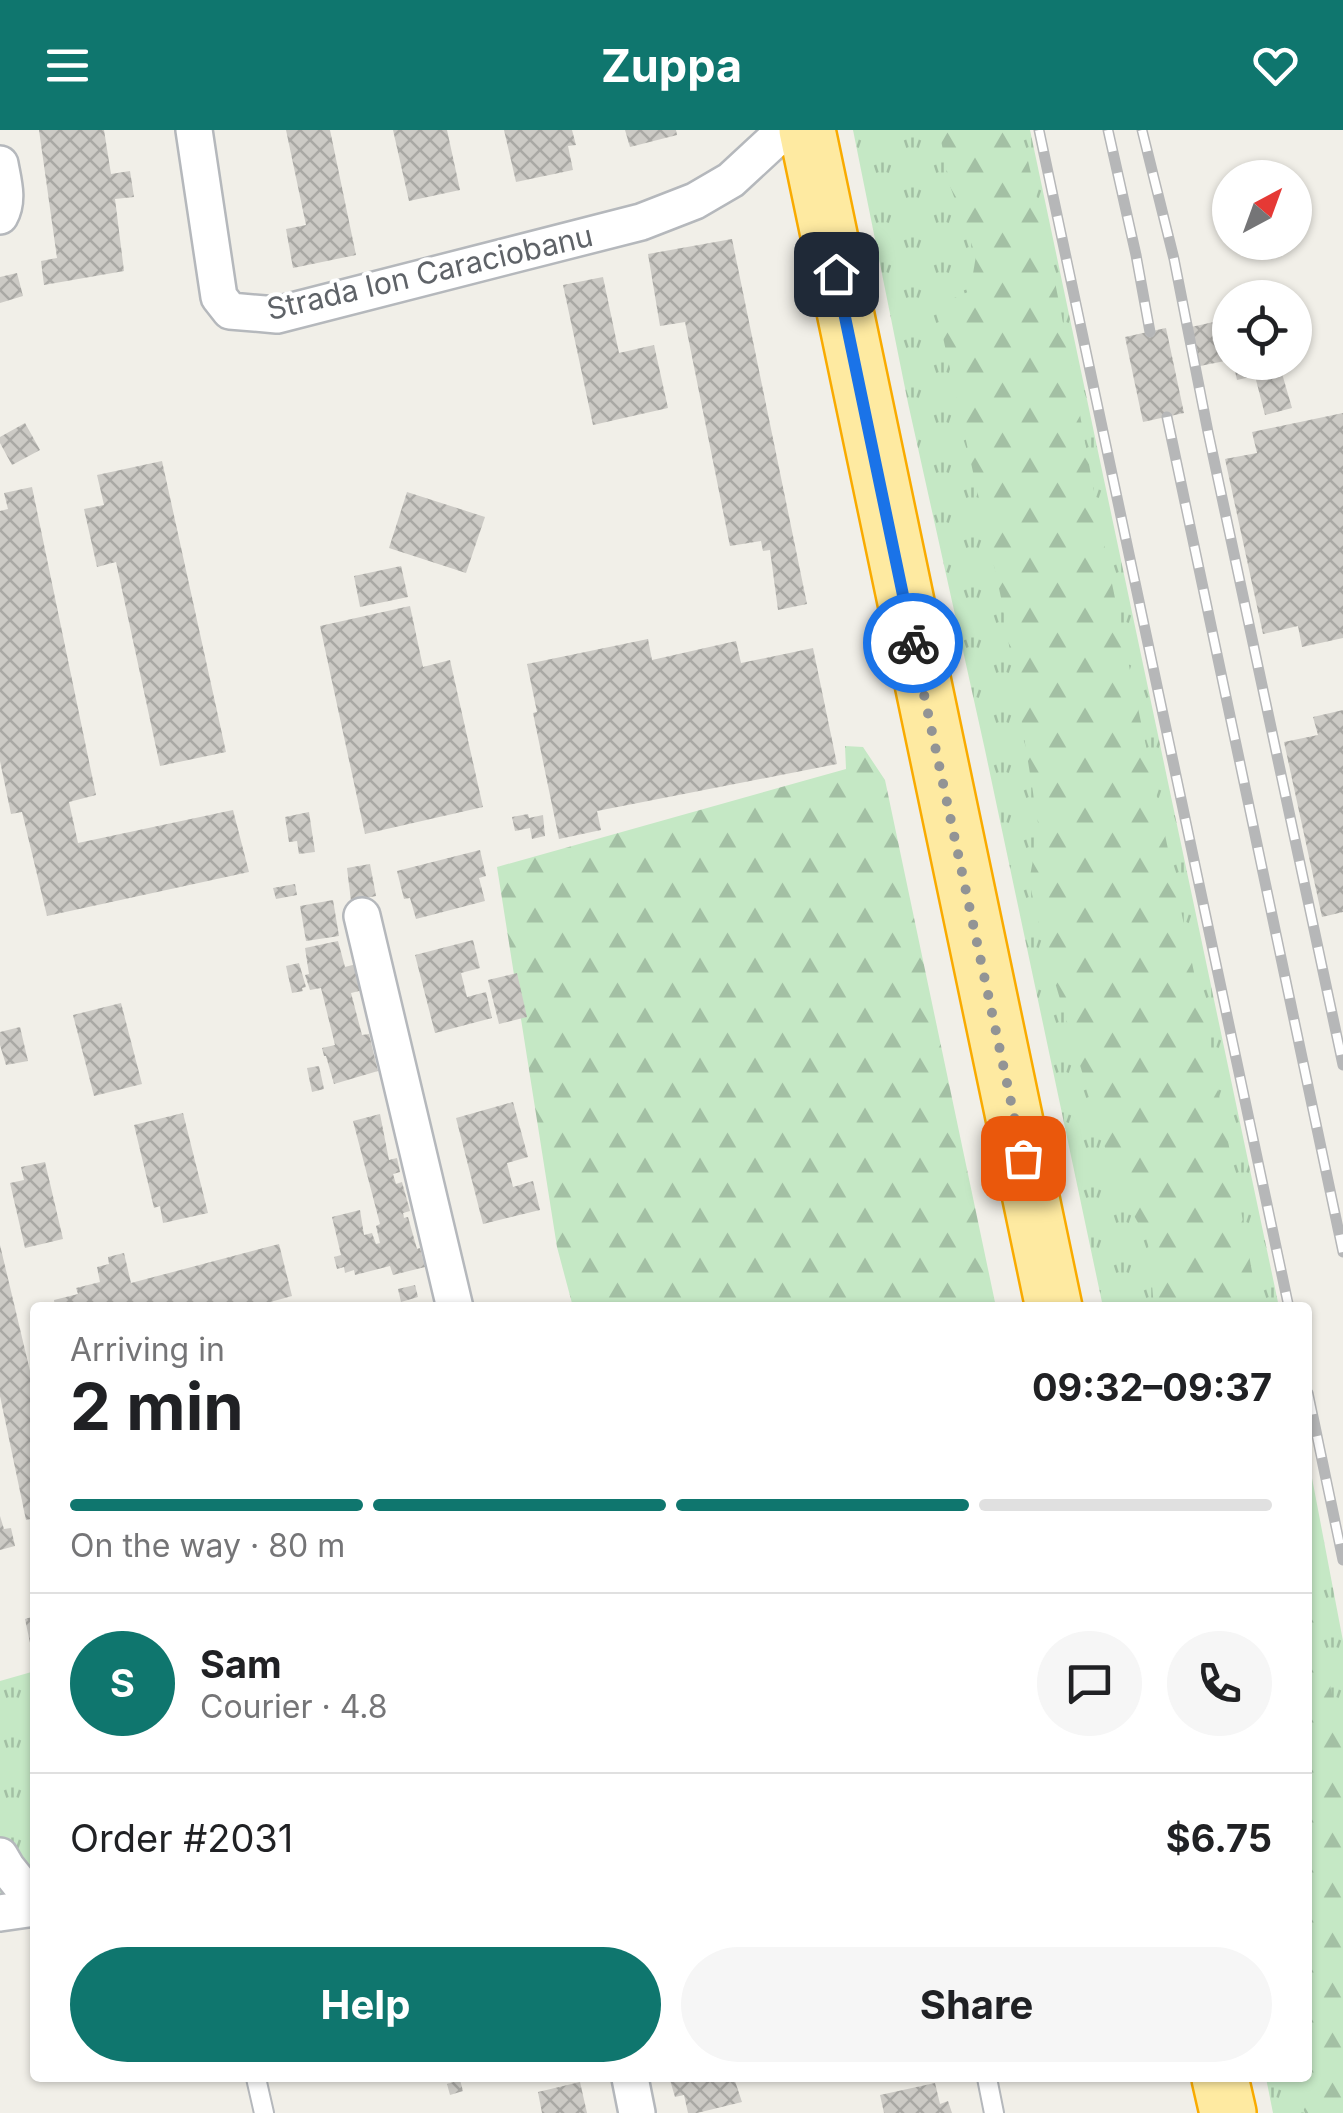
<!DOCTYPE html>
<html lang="en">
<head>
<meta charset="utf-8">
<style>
	:root { --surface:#fff; --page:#f6f6f6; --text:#202124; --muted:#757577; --line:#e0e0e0; --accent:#0f766e }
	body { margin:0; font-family:Inter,sans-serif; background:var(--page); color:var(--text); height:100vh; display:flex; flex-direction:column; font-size:38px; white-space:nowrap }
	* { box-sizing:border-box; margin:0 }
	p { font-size:32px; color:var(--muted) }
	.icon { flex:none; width:55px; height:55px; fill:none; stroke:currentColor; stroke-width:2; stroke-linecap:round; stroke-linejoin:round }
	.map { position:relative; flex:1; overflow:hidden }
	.sheet { position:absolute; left:30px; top:1172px; width:1282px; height:780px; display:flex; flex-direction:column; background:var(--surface); border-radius:10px; box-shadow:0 2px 8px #0004 }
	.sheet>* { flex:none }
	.needle { width:65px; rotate:41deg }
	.controls { position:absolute; left:1212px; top:30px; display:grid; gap:20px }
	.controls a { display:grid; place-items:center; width:100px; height:100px; border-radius:50%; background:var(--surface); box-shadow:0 2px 8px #0004; font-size:50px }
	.pin { position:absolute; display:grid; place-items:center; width:85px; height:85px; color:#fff; margin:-42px; border-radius:20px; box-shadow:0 5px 15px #0006 }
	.courier { position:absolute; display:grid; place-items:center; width:100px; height:100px; margin:-50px; border:8px solid #1a73e8; border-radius:50%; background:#fff; color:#222; box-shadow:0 2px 12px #0007 }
	.overview em { font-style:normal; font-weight:700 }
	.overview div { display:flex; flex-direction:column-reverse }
	.overview { display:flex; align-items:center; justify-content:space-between; height:170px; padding:0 40px }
	h1 { font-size:65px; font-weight:700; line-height:75px }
	.bar { display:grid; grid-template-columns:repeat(4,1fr); gap:15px 10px; align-content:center; height:120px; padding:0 40px }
	.bar i { height:12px; border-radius:8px; background:var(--line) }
	.bar .selected { background:var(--accent) }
	.bar p { grid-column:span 4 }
	.line { display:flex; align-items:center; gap:25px; padding:0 40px; border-top:2px solid var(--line) }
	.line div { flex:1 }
	.round { display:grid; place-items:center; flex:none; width:105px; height:105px; border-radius:52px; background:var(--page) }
	.action { display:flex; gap:20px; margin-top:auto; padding:20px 40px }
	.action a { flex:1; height:115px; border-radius:60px; background:var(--accent); color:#fff; font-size:40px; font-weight:700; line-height:115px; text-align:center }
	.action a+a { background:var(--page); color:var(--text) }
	header { display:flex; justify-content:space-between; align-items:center; height:130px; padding:0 40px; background:var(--accent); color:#fff; font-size:45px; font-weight:700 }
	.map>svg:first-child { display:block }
</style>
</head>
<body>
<header><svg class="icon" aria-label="menu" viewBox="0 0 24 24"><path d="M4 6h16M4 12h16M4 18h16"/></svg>Zuppa<svg class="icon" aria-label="heart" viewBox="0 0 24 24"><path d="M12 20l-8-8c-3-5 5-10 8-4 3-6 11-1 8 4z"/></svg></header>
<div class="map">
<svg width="1343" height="1983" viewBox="0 0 1343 1983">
	<defs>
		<pattern id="grass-tufts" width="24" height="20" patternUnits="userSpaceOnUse" patternTransform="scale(2.5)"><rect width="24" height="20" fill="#c5e8c5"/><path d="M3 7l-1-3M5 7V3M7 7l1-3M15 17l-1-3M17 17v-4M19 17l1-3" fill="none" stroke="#a3c0a4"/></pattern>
		<pattern id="forest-firs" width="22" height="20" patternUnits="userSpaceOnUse" patternTransform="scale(2.5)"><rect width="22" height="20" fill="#c5e8c5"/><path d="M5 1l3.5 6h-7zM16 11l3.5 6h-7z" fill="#a3c0a4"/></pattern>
		<pattern id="building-cross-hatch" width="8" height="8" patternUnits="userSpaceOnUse" patternTransform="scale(2.5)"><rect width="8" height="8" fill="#cccac5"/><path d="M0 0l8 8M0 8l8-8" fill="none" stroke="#a9a8a4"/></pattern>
	</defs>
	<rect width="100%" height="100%" fill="#f1efe8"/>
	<g fill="url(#grass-tufts)">
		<polygon points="853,0 1030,0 1279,1177 1103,1177 985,620 908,273"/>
		<polygon points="1308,1327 1343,1511 1343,1983 1273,1983 1266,1948 1308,1948"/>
		<polygon points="35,1541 35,1791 0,1794 0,1551"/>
	</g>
	<g fill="url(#forest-firs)">
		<path d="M939,0h81c39,146 60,296 90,444 50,245 107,488 148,733h-104l-6,-66 -33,-60 -71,-235 -15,-65 10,-52 -37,-227 -66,-296 34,-15 6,-35 -26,-70z"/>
		<polygon points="845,616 863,617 885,650 996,1177 573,1177 557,1117 497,737 846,639"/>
		<polygon points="1308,1452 1343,1616 1343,1983 1305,1983 1291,1948 1308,1948"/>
	</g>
	<g fill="url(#building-cross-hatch)">
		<polygon points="39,0 104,0 111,44 130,41 134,67 115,69 124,141 44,155 41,131 57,128"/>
		<polygon points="286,0 330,0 356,125 293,138 286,99 306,95"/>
		<polygon points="393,0 447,0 460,60 409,71"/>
		<polygon points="504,0 572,0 576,15 568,16 573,40 516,52"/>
		<polygon points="625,0 676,0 677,5 630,17"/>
		<polygon points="732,109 807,474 778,480 770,420 763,421 761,411 730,416 685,192 660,196 648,124"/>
		<polygon points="17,143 23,166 0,173 0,147"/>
		<polygon points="603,147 619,223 654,215 668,278 593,295 563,155"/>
		<polygon points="1263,158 1265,168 1232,168 1231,166"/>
		<polygon points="1230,186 1230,230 1200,236 1191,197 1223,190 1223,187"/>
		<polygon points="1166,198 1184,283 1143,292 1125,207"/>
		<polygon points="1233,232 1292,232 1293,238 1281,240 1292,278 1265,285 1255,246 1237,250"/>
		<polygon points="1343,283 1343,508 1302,517 1298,496 1263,504 1225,329 1257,323 1252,302"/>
		<polygon points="25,293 40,320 12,335 0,313 0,307"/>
		<polygon points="162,331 226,622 160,636 116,432 97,437 84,379 104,375 97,345"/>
		<polygon points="32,357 96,665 69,672 78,713 233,680 249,742 47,786 22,682 11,684 0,631 0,381 8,379 4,363"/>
		<polygon points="407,362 485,387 466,443 389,418"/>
		<polygon points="401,436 408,467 360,477 354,446"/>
		<polygon points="410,476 423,537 450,530 483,677 365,704 320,496"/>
		<polygon points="648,509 652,530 736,511 741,533 813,518 837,634 597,681 601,700 559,709 533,583 537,582 527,534"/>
		<polygon points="1343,580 1343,782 1322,787 1284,612 1318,605 1313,587"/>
		<polygon points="309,682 315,722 299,724 297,711 289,712 285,687"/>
		<polygon points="528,684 529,688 543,685 545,706 532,709 530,698 515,701 512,687"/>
		<polygon points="480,720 486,746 479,748 485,771 416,789 410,768 404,769 397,741"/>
		<polygon points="370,734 376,766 351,771 347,738"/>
		<polygon points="295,754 297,765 276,769 273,758"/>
		<polygon points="333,770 339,806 306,811 300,776"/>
		<polygon points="473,810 480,838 461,843 467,867 486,862 492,888 435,903 415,825"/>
		<polygon points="338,811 345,837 360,833 367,859 351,863 362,905 369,904 378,941 334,954 326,926 324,926 322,918 335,915 321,858 310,860 305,845 309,844 305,818"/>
		<polygon points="299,833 306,857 302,858 303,861 292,863 286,836"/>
		<polygon points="517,843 527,887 499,894 488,850"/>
		<polygon points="121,873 142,954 94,966 73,885"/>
		<polygon points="20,897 28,931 6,935 0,915 0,902"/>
		<polygon points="319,936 324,959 312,962 307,938"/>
		<polygon points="513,972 528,1027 507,1033 513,1057 533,1051 540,1080 483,1094 456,988"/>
		<polygon points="183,983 208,1083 163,1093 160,1076 154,1078 134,995"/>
		<polygon points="380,984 389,1030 397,1028 400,1042 393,1044 396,1054 402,1052 410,1081 403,1083 404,1088 408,1087 417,1119 420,1118 425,1137 393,1145 390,1136 355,1145 354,1140 345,1143 344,1137 337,1139 334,1127 341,1125 332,1087 360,1080 364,1105 372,1103 376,1114 380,1113 376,1096 380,1094 353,991"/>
		<polygon points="45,1032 63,1109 25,1118 10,1053 24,1050 21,1037"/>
		<polygon points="279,1114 292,1166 249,1178 55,1178 54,1170 78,1164 76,1158 100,1152 97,1137 109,1134 108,1127 124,1123 131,1153"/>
		<polygon points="0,1115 35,1262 35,1388 26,1390 0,1266"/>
		<polygon points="415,1155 418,1167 401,1172 398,1159"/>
		<polygon points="0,1386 4,1399 11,1398 15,1416 0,1420"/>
		<polygon points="35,1486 35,1527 33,1527 25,1489"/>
		<polygon points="675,1948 734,1948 742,1972 697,1983 688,1983 684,1965 675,1967 670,1950"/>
		<polygon points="460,1950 463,1961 450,1965 447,1954"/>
		<polygon points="580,1952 587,1983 542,1983 538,1962"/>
		<polygon points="935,1953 940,1974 948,1971 952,1983 884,1983 880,1965"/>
	</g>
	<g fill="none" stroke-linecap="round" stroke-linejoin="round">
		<g stroke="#b5b8bc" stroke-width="22">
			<g id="service">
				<polyline points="256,1948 264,1983"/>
				<polyline points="987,1948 994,1983"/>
			</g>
		</g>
		<g stroke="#b5b8bc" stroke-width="40">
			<g id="minor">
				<polyline points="194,0 219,167 230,181 277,185 641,92 695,71 731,50 785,0"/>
				<path d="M0,34c3,17 9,36 0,52"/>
				<polyline points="362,786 455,1178"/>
				<polyline points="0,1726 7,1738 35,1773"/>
				<polyline points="0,1783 35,1778"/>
				<polyline points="630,1948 637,1983"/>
			</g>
		</g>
		<g stroke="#f9ab00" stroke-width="60">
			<g id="trunk">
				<polyline points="807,0 1054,1178"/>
				<polyline points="1220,1948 1228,1983"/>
			</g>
		</g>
		<use href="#service" stroke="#fff" stroke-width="18"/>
		<use href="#minor" stroke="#fff" stroke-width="35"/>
		<use href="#trunk" stroke="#feeaa1" stroke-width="55"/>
		<g stroke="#b6b7b8" stroke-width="11">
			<g id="rail">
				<polyline points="1039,0 1289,1178"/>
				<polyline points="1108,0 1136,125 1150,202"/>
				<polyline points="1142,0 1174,129 1208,302 1343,935"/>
				<polyline points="1167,287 1343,1122"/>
				<polyline points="1308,1263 1343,1430"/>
			</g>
		</g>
		<use href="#rail" stroke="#fff" stroke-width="8" stroke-dasharray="22" stroke-linecap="butt"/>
	</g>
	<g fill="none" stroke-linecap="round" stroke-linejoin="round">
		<polyline stroke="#929495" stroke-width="10" stroke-dasharray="0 18" points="913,513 1023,1028"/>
		<polyline stroke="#1a73e8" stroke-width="12" points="836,144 913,513"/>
	</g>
	<g text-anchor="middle" stroke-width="8" stroke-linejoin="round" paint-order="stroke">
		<g font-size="30" fill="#5f6368" stroke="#fff">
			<text transform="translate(430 143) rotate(-13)" y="10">Strada Ion Caraciobanu</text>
		</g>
	</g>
</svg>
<div class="controls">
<a><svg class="needle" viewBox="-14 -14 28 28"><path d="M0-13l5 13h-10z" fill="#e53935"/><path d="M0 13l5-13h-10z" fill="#757577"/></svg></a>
<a><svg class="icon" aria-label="locate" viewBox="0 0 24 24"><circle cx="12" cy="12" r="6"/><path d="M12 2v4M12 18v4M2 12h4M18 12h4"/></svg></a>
</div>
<div class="pin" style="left:1023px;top:1028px;background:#ea580c"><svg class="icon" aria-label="bag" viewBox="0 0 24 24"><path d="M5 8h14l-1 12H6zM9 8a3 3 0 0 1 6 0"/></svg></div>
<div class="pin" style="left:836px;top:144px;background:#1f2937"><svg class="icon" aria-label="home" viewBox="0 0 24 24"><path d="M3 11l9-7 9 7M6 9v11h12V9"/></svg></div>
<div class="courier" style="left:913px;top:513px"><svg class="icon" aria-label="bike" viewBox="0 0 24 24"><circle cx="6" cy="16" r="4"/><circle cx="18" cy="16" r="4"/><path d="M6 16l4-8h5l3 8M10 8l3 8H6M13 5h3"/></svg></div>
<section class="sheet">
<div class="overview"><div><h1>2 min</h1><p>Arriving in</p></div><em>09:32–09:37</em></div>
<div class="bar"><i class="selected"></i><i class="selected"></i><i class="selected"></i><i></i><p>On the way · 80 m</p></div>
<div class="line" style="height:180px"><b class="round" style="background:var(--accent);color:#fff">S</b><div><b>Sam</b><p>Courier · 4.8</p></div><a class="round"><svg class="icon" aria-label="chat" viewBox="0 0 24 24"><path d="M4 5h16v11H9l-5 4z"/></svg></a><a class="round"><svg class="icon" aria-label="phone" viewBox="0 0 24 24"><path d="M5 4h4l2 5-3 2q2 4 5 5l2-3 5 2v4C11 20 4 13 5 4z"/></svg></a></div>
<div class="line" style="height:130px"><div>Order #2031</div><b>$6.75</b></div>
<div class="action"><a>Help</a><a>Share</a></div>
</section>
</div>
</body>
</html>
